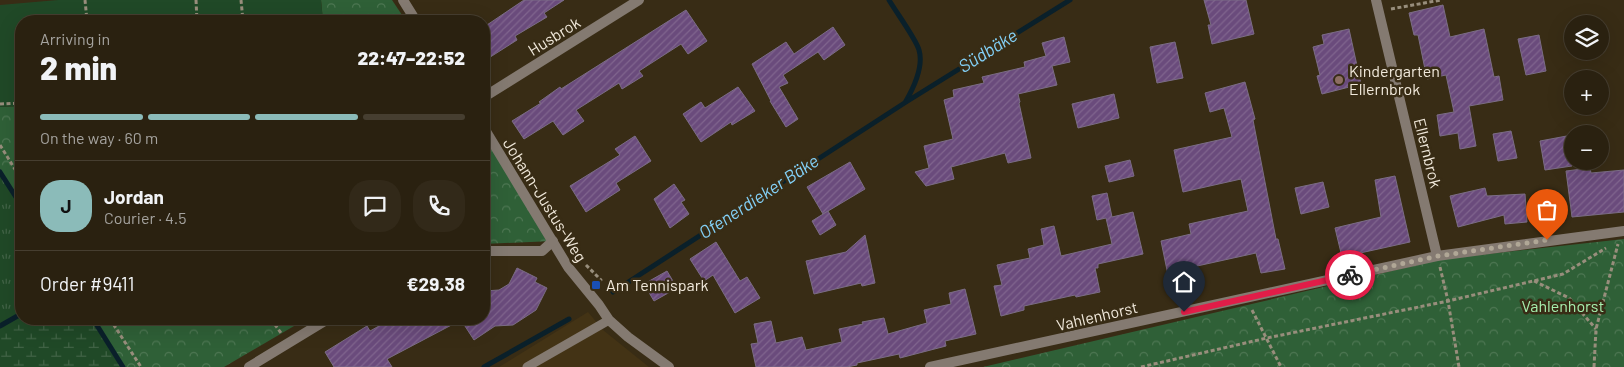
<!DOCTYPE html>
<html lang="en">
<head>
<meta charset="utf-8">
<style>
	:root { --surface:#2a2110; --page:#322919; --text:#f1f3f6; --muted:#a5a39f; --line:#463e30; --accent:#8bbbb9 }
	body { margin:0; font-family:Barlow,sans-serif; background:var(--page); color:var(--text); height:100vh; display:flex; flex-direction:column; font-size:19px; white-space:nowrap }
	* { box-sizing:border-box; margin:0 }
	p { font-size:16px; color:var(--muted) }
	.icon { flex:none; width:28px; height:28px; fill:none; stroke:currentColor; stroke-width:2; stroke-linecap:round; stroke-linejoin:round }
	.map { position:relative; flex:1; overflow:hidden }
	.sheet { position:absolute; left:15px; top:15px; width:475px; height:310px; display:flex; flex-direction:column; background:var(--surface); border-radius:20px; box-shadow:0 5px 20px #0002,0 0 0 1px var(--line) }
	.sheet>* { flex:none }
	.tools { position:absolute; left:1564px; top:15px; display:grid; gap:10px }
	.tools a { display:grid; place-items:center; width:45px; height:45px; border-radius:50%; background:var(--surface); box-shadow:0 5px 20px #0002,0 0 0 1px var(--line); font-size:25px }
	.pin { position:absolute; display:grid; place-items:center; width:42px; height:42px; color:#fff; margin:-51px -21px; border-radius:50% 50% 50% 0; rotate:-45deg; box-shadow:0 0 5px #0007 }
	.pin .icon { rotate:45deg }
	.courier { position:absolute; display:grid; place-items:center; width:50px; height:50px; margin:-25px; border:4px solid #e11d48; border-radius:50%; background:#fff; color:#222; box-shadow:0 1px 6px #0007 }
	.headline em { font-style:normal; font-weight:800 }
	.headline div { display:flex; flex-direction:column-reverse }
	.headline { display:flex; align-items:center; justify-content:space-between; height:85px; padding:0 25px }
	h1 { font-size:32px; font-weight:800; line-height:38px }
	.bar { display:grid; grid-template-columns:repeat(4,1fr); gap:8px 5px; align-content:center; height:60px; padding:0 25px }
	.bar i { height:6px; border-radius:4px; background:var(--line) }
	.bar .current { background:var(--accent) }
	.bar p { grid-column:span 4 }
	.line { display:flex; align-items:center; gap:12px; padding:0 25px; border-top:1px solid var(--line) }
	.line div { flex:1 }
	.round { display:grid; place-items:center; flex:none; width:52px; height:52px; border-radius:20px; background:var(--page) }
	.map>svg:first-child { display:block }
</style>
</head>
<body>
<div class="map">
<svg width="1624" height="367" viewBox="0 0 1624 367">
	<defs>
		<pattern id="grass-tufts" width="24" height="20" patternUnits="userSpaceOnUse" patternTransform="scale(1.25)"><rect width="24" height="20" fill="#204927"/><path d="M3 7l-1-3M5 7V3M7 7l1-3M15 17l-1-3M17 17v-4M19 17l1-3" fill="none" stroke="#416346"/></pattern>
		<pattern id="forest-crowns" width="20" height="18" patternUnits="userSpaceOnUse" patternTransform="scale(1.25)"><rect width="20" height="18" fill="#2f6037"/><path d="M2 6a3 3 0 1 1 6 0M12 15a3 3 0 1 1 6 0" fill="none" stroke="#4e7753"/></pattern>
		<pattern id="wetland-marsh" width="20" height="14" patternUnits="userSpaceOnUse" patternTransform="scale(1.25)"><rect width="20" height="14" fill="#204927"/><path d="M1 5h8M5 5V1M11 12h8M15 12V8" fill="none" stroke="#416346"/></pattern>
		<pattern id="building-hatch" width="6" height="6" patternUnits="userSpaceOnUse" patternTransform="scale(1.25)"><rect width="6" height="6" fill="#6a4b7c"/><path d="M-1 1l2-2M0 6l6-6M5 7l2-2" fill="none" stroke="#80658e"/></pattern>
	</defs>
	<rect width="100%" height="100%" fill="#382c15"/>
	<polygon fill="#433315" points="588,312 603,330 649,367 499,367"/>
	<polygon fill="url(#grass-tufts)" points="0,165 21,200 21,314 0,326"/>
	<g fill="url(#forest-crowns)">
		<polygon points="321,0 392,0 406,21 323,21"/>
		<polygon points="21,106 21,208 0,175 0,107"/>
		<polygon points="484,138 553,241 484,244"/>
		<polygon points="1624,239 1624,367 983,367 1443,259"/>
		<polygon points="92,319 113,320 306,319 224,367 122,367"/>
	</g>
	<polygon fill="url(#wetland-marsh)" points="21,314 21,319 93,319 123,367 0,367 0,326"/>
	<polygon fill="#204927" points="58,0 321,0 323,21 21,21 21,106 0,107 0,5"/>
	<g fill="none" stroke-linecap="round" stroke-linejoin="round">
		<g stroke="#0a202a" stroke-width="5">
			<path d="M889,0c7,12 27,39 30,50 5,17 -5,37 -13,51"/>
			<polyline points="0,172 21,205"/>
			<polyline points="613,292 906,102 1070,0"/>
			<polyline points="93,319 123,367"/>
			<polyline points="0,326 21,314"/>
			<polyline points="484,367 569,319"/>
		</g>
	</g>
	<g fill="url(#building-hatch)" stroke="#7b6d85">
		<polygon points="524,0 564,0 544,13 547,17 515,36 517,40 484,61 484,27"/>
		<polygon points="1204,0 1246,0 1254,34 1212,44 1208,25 1211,25"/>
		<polygon points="1443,5 1450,37 1484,29 1494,77 1499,76 1503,100 1469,106 1476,146 1460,149 1458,133 1440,136 1437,115 1454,112 1446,75 1427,79 1418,35 1414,35 1409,13"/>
		<polygon points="686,10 707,41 688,54 681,44 639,71 643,76 622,89 619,83 576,110 584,121 563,135 553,121 524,139 512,121 541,103 539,102 560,87 561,89"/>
		<polygon points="833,27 845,45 824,60 818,52 783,75 788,83 779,87 798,119 786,127 770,101 771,101 752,64 786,42 794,54"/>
		<polygon points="1349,29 1361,84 1322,94 1317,76 1320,75 1313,47 1324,44 1322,35"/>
		<polygon points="1539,35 1546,71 1526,75 1518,39"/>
		<polygon points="1064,37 1070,62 1052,66 1057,85 1018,94 1020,102 1019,103 1031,158 1008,163 1005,153 951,167 954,179 926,186 915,172 929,168 924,146 953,139 944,100 954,97 953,90 984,83 982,77 1025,67 1024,62 1046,56 1042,43"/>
		<polygon points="1175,42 1183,78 1157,83 1150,47"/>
		<polygon points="1245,82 1255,119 1253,120 1276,239 1278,239 1285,269 1261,273 1256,253 1188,268 1188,270 1168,275 1161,241 1191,234 1189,224 1248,211 1241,179 1183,192 1174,150 1232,137 1224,108 1210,112 1205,93"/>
		<polygon points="738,87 755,111 732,125 731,122 701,142 683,114 701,102 705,108"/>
		<polygon points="1114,94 1119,118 1078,128 1072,104"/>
		<polygon points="1511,131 1517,158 1498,161 1493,134"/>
		<polygon points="1572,135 1572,166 1545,170 1540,141"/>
		<polygon points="635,136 651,161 616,183 620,190 586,212 570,186 620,155 615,149"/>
		<polygon points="1130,160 1134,176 1109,182 1105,166"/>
		<polygon points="850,162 865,189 823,214 807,187"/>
		<polygon points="1590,168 1591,173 1624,170 1624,212 1572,217 1566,171"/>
		<polygon points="1395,176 1410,242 1342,257 1335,228 1381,217 1375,180"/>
		<polygon points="1323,182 1329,207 1301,214 1295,188"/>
		<polygon points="674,184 685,200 681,202 689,214 670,228 654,199"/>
		<polygon points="1485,188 1487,196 1525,194 1527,222 1505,224 1504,215 1458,227 1450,196"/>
		<polygon points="1107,193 1112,217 1133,212 1143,254 1098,264 1098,268 1095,268 1100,292 1076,297 1075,295 1024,306 1024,310 1001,316 994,286 1002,285 997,265 1030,258 1028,249 1044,245 1041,229 1054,226 1061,256 1112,244 1106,218 1097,220 1092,196"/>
		<polygon points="828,211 836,225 820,235 812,221"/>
		<polygon points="865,235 875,283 862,286 861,283 814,294 806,261 846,252"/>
		<polygon points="716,242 740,281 747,277 760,298 735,313 713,275 704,281 690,259"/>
		<polygon points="517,268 537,278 535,282 547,288 536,310 513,325 495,326 474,340 461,320 387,359 392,367 334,367 325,352 367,326 370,331 388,321 391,326 404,319 484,319 484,291 499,290 509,284"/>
		<polygon points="667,271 677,288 654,301 644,284"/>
		<polygon points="965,289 976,334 945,341 946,346 900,358 899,354 857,363 857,365 847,367 756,367 751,344 758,343 754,324 771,321 776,343 802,337 806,350 842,342 839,329 863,324 862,322 884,318 888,334 927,323 924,310 951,304 949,293"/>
	</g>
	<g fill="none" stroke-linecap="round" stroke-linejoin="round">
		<g stroke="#988e7c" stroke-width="3" stroke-dasharray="4 2.5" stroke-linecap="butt">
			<polyline points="85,0 87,21"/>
			<polyline points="196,0 197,21"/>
			<polyline points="241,0 243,21"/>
			<polyline points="1391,9 1441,0"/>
			<polyline points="0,104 21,103"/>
			<polyline points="0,145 21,179"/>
			<polyline points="586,265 601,280 597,283"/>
			<polyline points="1440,267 1448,301 1459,367"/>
			<polyline points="1534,281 1569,298 1596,329"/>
			<polyline points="1252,310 1281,367"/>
			<polyline points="110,319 141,367"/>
			<polyline points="271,319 281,333"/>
			<polyline points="1141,367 1267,338 1448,301 1563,274 1606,248"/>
			<polyline points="1594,367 1596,329 1618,244"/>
		</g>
		<polyline stroke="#847a71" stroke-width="9" points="527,367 609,320"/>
		<g stroke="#847a71" stroke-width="10">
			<polyline points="403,0 416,21"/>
			<polyline points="1376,0 1437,256"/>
			<polyline points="484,97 639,0"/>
			<polyline points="484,128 568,267 599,305 609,320 628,337 669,367"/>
			<polyline points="484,251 542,251 553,241"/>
			<polyline points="249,367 328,319"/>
			<polyline points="930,367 1437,256 1624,231"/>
		</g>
	</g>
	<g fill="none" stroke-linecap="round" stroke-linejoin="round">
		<polyline stroke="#b0a796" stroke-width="5" stroke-dasharray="0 9" points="1350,275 1438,256 1547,240"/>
		<polyline stroke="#e11d48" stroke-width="6" points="1184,312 1350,275"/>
	</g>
	<circle fill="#8d6e63" stroke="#382c15" stroke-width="2" cx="1339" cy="80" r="5"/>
	<rect fill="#1a4fb4" stroke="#382c15" stroke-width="2" x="591" y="280" width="10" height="10" rx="2.5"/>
	<g text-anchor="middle" stroke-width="5" stroke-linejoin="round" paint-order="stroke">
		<g font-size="16" fill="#f1e9db" stroke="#382c15">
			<text transform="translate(554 36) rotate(-32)" y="6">Husbrok</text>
			<text transform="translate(1428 153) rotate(76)" y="6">Ellernbrok</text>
			<text transform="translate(545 200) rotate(58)" y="6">Johann-Justus-Weg</text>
			<text transform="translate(1097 316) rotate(-13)" y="6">Vahlenhorst</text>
		</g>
		<g font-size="16" fill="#f1e9db" stroke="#382c15" text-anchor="start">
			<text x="1349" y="77">Kindergarten<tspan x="1349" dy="18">Ellernbrok</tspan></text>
			<text x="606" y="291">Am Tennispark</text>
		</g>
		<g font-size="16" fill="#a6f0af" stroke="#382c15">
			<text x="1563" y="312">Vahlenhorst</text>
		</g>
		<g font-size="18" font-style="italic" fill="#83d0f6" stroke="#382c15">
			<text transform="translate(988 51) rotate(-32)" y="6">Südbäke</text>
			<text transform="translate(759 197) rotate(-33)" y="6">Ofenerdieker Bäke</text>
		</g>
	</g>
</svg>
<div class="tools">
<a><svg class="icon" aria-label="layers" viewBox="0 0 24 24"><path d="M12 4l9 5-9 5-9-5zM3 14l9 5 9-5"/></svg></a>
<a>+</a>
<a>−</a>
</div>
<div class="pin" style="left:1547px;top:240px;background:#ea580c"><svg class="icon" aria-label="bag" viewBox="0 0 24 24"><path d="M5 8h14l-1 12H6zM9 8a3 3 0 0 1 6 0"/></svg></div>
<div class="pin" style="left:1184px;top:312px;background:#1f2937"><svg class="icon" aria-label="home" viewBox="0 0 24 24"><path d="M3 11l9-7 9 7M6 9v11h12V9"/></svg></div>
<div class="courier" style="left:1350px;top:275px"><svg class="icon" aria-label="bike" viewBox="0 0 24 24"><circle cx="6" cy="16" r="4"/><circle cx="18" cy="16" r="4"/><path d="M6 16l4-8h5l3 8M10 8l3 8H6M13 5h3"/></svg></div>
<section class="sheet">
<div class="headline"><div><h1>2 min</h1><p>Arriving in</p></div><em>22:47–22:52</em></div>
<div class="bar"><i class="current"></i><i class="current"></i><i class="current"></i><i></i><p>On the way · 60 m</p></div>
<div class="line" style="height:90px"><b class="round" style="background:var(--accent);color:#111">J</b><div><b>Jordan</b><p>Courier · 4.5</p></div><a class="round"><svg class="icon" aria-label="chat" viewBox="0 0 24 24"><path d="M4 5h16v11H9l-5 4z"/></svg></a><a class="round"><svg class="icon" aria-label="phone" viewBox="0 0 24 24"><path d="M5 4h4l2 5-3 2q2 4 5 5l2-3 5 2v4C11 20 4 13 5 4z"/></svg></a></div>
<div class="line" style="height:65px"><div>Order #9411</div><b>€29.38</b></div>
</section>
</div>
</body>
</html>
